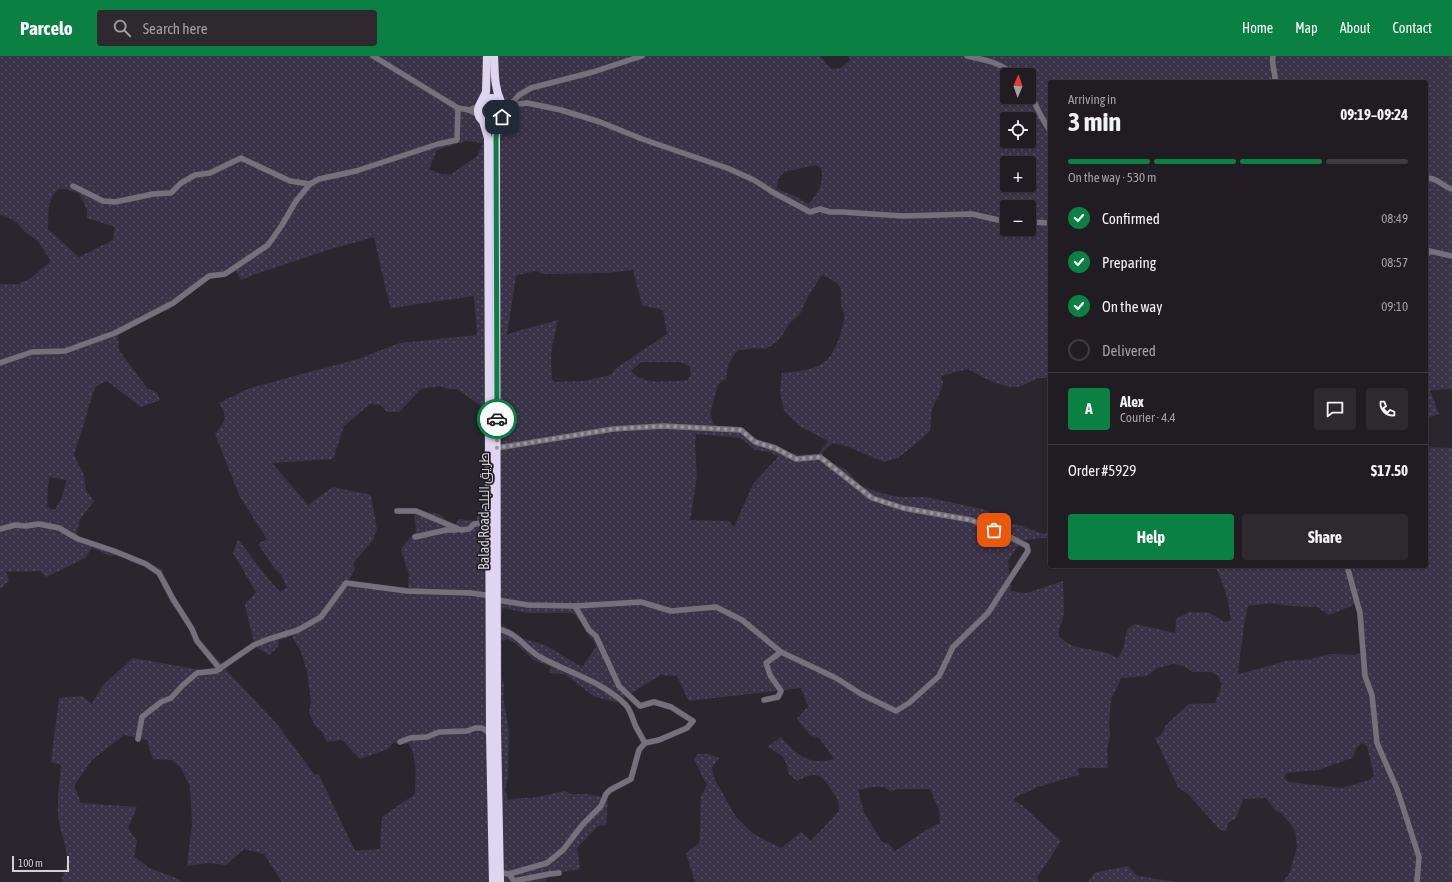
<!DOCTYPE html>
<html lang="en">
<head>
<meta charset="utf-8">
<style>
	:root { --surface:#201c22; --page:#2d292f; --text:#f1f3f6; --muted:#a2a1a5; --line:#3d3a40; --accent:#0b8043 }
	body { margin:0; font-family:"Asap Condensed",Cairo,sans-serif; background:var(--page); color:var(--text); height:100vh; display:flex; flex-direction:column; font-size:15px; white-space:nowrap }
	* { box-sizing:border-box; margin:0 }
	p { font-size:13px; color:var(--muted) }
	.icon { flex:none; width:22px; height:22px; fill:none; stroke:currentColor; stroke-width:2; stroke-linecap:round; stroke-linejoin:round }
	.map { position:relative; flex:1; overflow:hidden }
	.side { position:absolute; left:1048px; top:24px; width:380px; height:488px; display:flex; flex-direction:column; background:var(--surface); border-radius:4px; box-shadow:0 1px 3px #0004,0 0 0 1px var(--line) }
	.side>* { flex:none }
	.needle { width:26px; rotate:2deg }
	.tools { position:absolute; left:1000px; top:12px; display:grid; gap:8px }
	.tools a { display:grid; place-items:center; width:36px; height:36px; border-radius:4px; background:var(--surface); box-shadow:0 1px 3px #0004,0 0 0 1px var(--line); font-size:20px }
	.scale { position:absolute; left:12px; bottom:10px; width:57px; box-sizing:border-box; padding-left:4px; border:2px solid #d3d1d6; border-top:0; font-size:11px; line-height:14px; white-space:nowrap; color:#d3d1d6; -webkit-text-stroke:3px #201d25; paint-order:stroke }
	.pin { position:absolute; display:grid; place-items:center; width:34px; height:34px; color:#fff; margin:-17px; border-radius:8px; box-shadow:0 2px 6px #0006 }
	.courier { position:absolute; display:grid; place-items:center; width:40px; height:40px; margin:-20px; border:3px solid #0b8043; border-radius:50%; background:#fff; color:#222; box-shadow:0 1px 5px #0007 }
	.summary em { font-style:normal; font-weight:700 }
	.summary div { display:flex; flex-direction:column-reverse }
	.summary { display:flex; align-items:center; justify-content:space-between; height:68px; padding:0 20px }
	h1 { font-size:26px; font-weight:700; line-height:30px }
	.bar { display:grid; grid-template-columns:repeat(4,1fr); gap:6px 4px; align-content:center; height:48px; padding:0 20px }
	.bar i { height:5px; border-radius:3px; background:var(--line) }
	.bar .current { background:var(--accent) }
	.bar p { grid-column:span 4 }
	.line { display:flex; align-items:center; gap:10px; padding:0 20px; border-top:1px solid var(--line) }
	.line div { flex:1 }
	.round { display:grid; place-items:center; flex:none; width:42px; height:42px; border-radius:4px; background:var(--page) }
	ol { padding:0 20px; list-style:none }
	li { display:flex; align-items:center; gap:12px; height:44px }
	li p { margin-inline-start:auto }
	li .icon { padding:4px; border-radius:50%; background:var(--accent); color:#fff; stroke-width:4 }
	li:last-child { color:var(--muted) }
	li i { width:22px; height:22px; border:2px solid var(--line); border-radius:50% }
	.action { display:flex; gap:8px; margin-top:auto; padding:8px 20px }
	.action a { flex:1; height:46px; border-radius:4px; background:var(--accent); color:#fff; font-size:16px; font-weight:700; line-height:46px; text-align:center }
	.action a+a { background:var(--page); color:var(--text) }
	header { display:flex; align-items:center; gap:24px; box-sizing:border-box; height:56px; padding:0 20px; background:var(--accent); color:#fff }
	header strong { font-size:19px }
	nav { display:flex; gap:22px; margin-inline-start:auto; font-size:14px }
	.search { width:280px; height:36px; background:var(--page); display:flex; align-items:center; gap:10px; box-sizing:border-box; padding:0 14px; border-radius:4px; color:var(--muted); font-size:15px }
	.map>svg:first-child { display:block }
</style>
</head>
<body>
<header>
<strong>Parcelo</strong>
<div class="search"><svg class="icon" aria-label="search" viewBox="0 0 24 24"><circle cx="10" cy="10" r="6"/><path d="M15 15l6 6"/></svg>Search here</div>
<nav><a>Home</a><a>Map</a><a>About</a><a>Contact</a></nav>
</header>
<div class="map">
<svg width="1452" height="826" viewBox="0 0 1452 826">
	<defs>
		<pattern id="grass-dots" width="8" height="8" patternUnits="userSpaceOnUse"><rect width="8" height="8" fill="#3b3347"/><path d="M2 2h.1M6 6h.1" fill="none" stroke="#565061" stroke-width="1.8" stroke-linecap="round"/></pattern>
	</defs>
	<rect width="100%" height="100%" fill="#2a262e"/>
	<g fill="url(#grass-dots)" fill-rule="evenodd">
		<path d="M0,0h820l11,13 10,-1 9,-8 -1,-4h603v333l-22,1 9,24 -13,4v-336h-376v296c-17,-1 -15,3 -29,8 -14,5 -41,-10 -53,-17l-27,7 2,7 -2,7 -9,19 -2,21 -5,6 -27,22 -14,4 -38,-16 -14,-3 -10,10v5l23,11 16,17 20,7 18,4h26l57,12 7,2 6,13h21l27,10 7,-1v5h-11l-18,3 -13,20 3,30 16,2 36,-12 1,33 -6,20c9,15 30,14 45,18 5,1 10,4 15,6l5,-9 4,-20 8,-5 40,9 1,-14 13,-7 21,1 14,9 7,-1c-2,-19 -7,-38 -16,-55h211v-119l26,1v434h-169l7,-10 7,-25 -2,-17 -14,-17 -6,-3 -9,-12 -23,1 -7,19 -8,5 -2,8 -6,-1 -32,-36 -10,-7 -23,-49 6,-3 5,-10 23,-21 26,-1 7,-18 -4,-9 -7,-4h-18l-9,-6 -11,-2 -16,4 -10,8 -26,2 -6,14 -4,7 -2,23 1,14 -3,12 1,20h-29l-1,2 1,7 -5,-1 -36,11 -24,11 1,3 7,4 39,36 -24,37 2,4h-344l-9,-29 13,-10 1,-14 1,-32 6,-12 -13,-26 4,-5h10l11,4 -7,9 2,11 22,39 16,16 29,15 20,-16 10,9 28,-30c0,-10 -1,-12 -7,-20 -11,-18 -16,-20 -35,-10l-8,-7c-4,-18 -6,-19 -22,-27l14,-10c16,19 29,29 53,22l-15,-21 -9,-3 -13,-16 11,-13 -7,-18 -112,13 -12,-25 -16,-1 -45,27 -21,-5 -31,-23 -15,-1 2,-6 -17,-7 -20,-18 -7,-3 -5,2v38l2,5 -1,12 6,36 -1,45 -3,13 3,10 14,-2h10l33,-7 5,3h17l21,4 -2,27 -8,1 -21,22 3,21 -29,5 -6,8h-263l-18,-28 -20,-5 -18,16 -17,-2 -22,3 5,-42 -2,-38 -9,-18 -9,-8 -19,-1 -6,-19 -23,-5 -32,25 -18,26 7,17 56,4 -9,21 9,13 -3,15 15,12 32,12v2h-118l-1,-4c12,-24 -2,-40 -4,-63 -1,-17 2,-34 3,-50l-10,-3 8,-64 23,-2 10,8 11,-19 30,-27 62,11 7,1 14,-3 -47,-67 -11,-24 -7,-7 -20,-7 -8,-6 -9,-1 -3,1 -19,-8 -7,10 -39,19 -6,-6 -34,1 3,9 -9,8v-305h18l13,-6 20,-17 -14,-21 -12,-8 -8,-9 -9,-6 -8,-2zM1007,19h22v22h-22zM1007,63h22v22h-22zM466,85l17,2 -6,13 -27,19 -12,-2 -9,-4 8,-19zM1007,107h22v22h-22zM815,109l6,3c4,15 -3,24 -12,36l-16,-9 -16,-6 1,-10 6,-7zM59,133h8l12,5 8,15v9l28,9 -2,13 -34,17 -31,-28c1,-14 -2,-31 11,-40zM1007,151h22v22h-22zM374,181l11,49 6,22 83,-12 3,39 -77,8 -42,16 -108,29 -31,15c9,15 7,17 -4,31l25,63 27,42 -9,5 16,24 7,7 6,13 -7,4 -15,-17 -27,-36 -5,14 23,39 -11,12c2,13 6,25 9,38l-32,22 -23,-25 -25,-43 -13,-27 -24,-12 -61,-22 4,-16 14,-18 -8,-10 -2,-16 -10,-20 21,-68 12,-6 34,26 19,-7 -3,-7 -10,-5 -28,-38 -1,-16 43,-22 7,-2 41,-32 15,-2 12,-5 5,9 15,-6 72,-24zM633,214l9,35 21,5 4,24 -52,35 -4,6 -27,6 -29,1 -3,-2 -1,-21 1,-12 6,-27 -44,12 -7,3 9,-59 2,-1 18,-4 7,3 64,-1zM822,219c6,3 15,6 18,12 2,4 1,10 1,15 0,5 2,8 3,12 1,12 -9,39 -17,46 -13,11 -29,11 -45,13l-2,18 4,20 17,16 27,14 -10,13 -19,1 -11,-3 -13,-8 -19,-4 -11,-11 -9,-2h-16l-6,-3 -4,-10 8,-29 3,-4 5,-1 2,-15 8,-13 4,-2 15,-2 10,1 9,-5 7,-7 8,-13 11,-10 8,-18zM641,306h40l9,5 1,8 -4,5c-18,1 -43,6 -56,-9zM440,330l9,3h8l27,19v89l-8,24 -17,-2 -3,5 -7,-2 -10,-8 -16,-2 -9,-3 2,23c-5,6 -12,11 -15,18l8,24 -1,14 -33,-3 -26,-5 6,-12 -2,-5 21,-24v-4l3,-5 -6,-35 -38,-8 -25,18 -36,-42 61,-4 11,-33 26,-22 11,1 6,7h12l22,-23zM696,378l45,4 14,12 15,2 8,5 -25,27 -19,43 -5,-6 -40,-1 2,-4 6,-40 -2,-30zM50,421l17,3 -6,19 -6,11 -8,-3c1,-10 0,-21 3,-30zM1270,547l20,3 27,1 12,8 27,-11 6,16 4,28 -4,5 -7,2 -26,-1 -17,5 -26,2 -46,13 -2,-2 7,-54 3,-12zM503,552l25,5h43l4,1 15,23 4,4 2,6 -14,20 -37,-22 -23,-7 -22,-15zM292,580l9,16 6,19 4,31 -2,11 6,13 6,4 6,12 15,-2 18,19 28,-10 5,-6 16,1c9,15 6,33 6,50l-33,23 -2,32 -25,2 -36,-76 -5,-1 -37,-50 -52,-55 31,-22 13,8 9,-8 1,-7zM1362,687l5,3 7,29 -4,5 -28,8 -53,-6 -5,-4 2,-5 32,-3 34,-12 5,-11zM874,731h11l5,4 8,-2h32l9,21 1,13 -14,7 -31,21 -6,-7 -7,-2 -18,-30 -6,-22z"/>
		<polygon points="1128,810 1138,820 1176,826 1088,826 1094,817"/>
	</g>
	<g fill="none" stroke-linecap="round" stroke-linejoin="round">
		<g stroke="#454149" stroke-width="6">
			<g id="minor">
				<polyline points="373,0 458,52 469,54"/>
				<path d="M967,0c18,4 33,6 47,19"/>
				<path d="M1273,0c-2,9 3,16 2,26"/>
				<polyline points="1029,35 1041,60 1050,75"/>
				<polyline points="510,49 527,47 561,54 600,66 642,83 727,112 754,124 774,137 810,156 820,153 830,156 842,156 903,160 972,158 1007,166"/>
				<polyline points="479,50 469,54 479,59"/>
				<polyline points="503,53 510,49 519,39 531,32 593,16 642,0"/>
				<path d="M1426,122c11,-1 17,9 26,11"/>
				<polyline points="73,130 103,145 115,146 153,138 171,137 181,127 195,119 210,117 241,102 290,125 310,128"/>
				<polyline points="1029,166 1050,167"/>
				<polyline points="1426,200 1429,195 1452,200"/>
				<polyline points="0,307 32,296 65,295 115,277 173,247 209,220 225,218 268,189 282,169 296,145 310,128 319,123 356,115 438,88 457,84 458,52"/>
				<polyline points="497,392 613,373 663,370 741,374 755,386 775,392 796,403 820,401 872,442 903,452 971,464 1006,479 1027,490 1028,495 988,557 953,591 939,620 909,647 896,655 861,638 836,622 781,596 742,564 716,551 671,555 641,546 575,550 528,549 497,544"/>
				<polyline points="397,455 416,455 461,474 469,473 474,468 490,466"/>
				<polyline points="0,473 15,469 26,470 39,468 59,472 78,483 114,495 146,508 159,517 173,543 192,573 197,585 220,613"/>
				<polyline points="415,481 446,474 456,474"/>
				<polyline points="1347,510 1360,557 1365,620 1372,639 1377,687 1397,733 1419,801 1417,826"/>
				<polyline points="575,550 589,574 596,580 619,630 640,650 654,646 671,651 693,665 687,672 659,684 645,687"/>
				<path d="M497,573c22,4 26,18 43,28 29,16 62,24 86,48 5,6 7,15 10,22 3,5 6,11 9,16l-6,7 -8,29 -21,11 -4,4 -5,12 -18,18 -20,26 -16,13 -38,11"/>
				<polyline points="764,644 778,641 781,635 770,619 766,607 781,596"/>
				<polyline points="138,683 142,661 161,646 171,642 183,629 197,617 216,615 254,589 269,583 298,574 321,561 346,527 407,535 471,537 485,539 490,538"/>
				<polyline points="400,686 410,682 427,681 439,676 467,675 475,672 482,672 488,676 490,676"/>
				<polyline points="497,816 509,818 514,825 549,818 559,817"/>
			</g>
		</g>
		<g stroke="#454149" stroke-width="9">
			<g id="highway">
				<path d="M494,0c1,16 0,31 7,46"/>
				<circle cx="491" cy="55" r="13"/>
				<polyline points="481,46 486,36 487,0"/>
				<polyline points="483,65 488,82 490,676 493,826"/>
				<polyline points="500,826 497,675 496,81 497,72 502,61"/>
			</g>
		</g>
		<use href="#minor" stroke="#75707b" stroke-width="5.5"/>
		<use href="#highway" stroke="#e0d5f1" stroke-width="8"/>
	</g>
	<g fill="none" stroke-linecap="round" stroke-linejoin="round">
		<polyline stroke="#98959b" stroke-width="4" stroke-dasharray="0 7.2" points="497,363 497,392 613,373 663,370 741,374 755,386 775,392 796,403 820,401 872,442 903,452 971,464 994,474"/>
		<polyline stroke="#0b8043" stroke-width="5" points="497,363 496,81 497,72 502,61"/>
	</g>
	<g text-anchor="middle" stroke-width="3.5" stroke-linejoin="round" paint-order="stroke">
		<g font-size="14" fill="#d3d1d6" stroke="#201d25">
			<text transform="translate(484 455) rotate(-90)" y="5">Balad Road طريق البلد</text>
		</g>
	</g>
</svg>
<div class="tools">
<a><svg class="needle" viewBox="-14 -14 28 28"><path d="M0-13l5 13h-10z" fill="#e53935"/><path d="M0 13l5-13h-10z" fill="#a2a1a5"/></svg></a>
<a><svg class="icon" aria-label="locate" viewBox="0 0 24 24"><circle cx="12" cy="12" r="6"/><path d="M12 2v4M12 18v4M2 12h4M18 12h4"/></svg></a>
<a>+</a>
<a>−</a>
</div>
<div class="scale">100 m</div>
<div class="pin" style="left:994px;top:474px;background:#ea580c"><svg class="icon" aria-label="bag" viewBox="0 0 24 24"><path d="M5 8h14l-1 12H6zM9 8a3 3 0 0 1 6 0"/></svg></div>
<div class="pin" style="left:502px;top:61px;background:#1f2937"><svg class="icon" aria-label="home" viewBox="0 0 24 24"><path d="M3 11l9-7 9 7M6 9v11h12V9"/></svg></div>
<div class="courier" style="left:497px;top:363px"><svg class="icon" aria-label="car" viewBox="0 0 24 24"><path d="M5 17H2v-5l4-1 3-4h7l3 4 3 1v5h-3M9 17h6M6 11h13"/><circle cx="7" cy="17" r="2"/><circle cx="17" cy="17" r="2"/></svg></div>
<section class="side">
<div class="summary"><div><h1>3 min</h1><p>Arriving in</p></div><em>09:19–09:24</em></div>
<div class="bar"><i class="current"></i><i class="current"></i><i class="current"></i><i></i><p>On the way · 530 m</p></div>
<ol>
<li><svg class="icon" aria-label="check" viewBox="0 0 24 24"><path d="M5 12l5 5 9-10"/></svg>Confirmed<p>08:49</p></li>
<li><svg class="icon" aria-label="check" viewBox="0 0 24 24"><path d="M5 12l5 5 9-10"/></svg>Preparing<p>08:57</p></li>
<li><svg class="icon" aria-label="check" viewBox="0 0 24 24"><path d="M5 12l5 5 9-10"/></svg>On the way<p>09:10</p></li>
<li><i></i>Delivered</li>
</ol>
<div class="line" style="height:72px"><b class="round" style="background:var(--accent);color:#fff">A</b><div><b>Alex</b><p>Courier · 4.4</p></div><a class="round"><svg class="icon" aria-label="chat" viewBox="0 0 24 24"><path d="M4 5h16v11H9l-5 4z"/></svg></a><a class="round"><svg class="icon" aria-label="phone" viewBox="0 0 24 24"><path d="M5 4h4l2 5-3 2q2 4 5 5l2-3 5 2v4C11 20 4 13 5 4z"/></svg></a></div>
<div class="line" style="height:52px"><div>Order #5929</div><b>$17.50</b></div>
<div class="action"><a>Help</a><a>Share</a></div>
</section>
</div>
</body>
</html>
